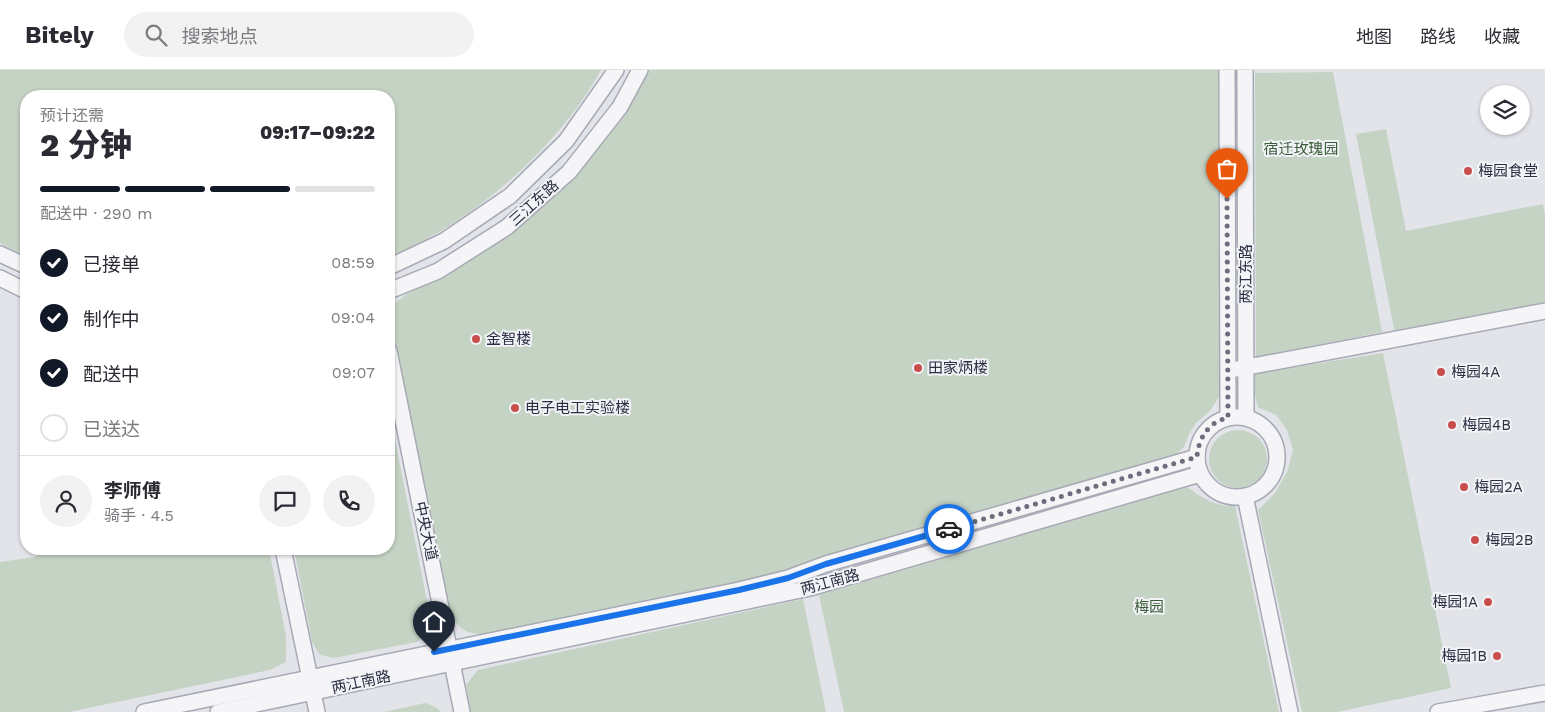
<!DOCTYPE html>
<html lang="zh">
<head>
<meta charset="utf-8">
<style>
	:root { --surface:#fff; --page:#f2f2f3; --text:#2b2b33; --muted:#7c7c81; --line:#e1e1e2; --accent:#111827 }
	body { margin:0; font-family:"Work Sans","Noto Sans SC",sans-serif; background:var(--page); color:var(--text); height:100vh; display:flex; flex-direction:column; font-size:19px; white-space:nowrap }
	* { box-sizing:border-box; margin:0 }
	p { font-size:16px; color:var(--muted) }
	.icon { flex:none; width:28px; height:28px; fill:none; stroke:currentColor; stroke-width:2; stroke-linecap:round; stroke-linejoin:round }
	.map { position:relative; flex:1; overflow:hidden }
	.panel { position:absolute; left:20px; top:20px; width:375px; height:465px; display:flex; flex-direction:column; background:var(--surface); border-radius:20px; box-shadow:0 1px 4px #0004 }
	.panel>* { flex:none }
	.fabs { position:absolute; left:1480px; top:15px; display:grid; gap:10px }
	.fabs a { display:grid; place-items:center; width:50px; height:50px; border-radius:50%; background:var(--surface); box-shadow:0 1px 4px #0004; font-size:25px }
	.pin { position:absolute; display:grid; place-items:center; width:42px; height:42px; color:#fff; margin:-51px -21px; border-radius:50% 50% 50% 0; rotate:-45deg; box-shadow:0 0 5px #0007 }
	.pin .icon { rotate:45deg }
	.courier { position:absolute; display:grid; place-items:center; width:50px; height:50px; margin:-25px; border:4px solid #1a73e8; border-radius:50%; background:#fff; color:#222; box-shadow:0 1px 6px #0007 }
	.headline em { font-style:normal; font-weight:800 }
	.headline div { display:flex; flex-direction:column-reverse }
	.headline { display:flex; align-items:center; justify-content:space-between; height:85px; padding:0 20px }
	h1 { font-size:32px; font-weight:800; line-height:38px }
	.bar { display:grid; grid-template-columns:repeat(4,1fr); gap:8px 5px; align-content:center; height:60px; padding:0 20px }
	.bar i { height:6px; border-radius:4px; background:var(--line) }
	.bar .current { background:var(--accent) }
	.bar p { grid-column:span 4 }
	.line { display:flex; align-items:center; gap:12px; padding:0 20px; border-top:1px solid var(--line) }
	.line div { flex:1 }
	.round { display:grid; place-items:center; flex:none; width:52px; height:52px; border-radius:26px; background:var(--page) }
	ol { padding:0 20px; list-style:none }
	li { display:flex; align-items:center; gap:15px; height:55px }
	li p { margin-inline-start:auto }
	li .icon { padding:5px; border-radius:50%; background:var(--accent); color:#fff; stroke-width:4 }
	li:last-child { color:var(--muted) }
	li i { width:28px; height:28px; border:2px solid var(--line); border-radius:50% }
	header { display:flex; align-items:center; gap:30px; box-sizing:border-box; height:70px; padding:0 25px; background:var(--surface); border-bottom:1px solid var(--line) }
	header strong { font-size:24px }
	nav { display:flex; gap:28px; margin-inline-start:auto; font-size:18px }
	.search { width:350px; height:45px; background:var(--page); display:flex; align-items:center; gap:12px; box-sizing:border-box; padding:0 18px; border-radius:28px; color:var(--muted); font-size:19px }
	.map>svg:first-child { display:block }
</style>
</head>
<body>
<header>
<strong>Bitely</strong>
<div class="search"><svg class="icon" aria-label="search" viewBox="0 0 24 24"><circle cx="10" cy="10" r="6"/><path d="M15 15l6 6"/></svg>搜索地点</div>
<nav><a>地图</a><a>路线</a><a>收藏</a></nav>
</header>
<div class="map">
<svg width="1545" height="642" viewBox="0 0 1545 642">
	<rect width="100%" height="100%" fill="#e2e4ea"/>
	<g fill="#c5d3c4">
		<path d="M0,0h601c-45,81 -128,151 -212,188v-162h-363v160l-26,-13z"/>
		<path d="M645,0h573l1,327 -9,14 -14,12 -7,11 -5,13 -11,11 -388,114 -296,63c-29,-1 -32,-8 -43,-33l-57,-279v-15l18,-14 30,-16 105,-72z"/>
		<polygon points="1333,2 1382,262 1256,287 1255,3"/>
		<polygon points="1386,59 1406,161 1543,134 1545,146 1545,234 1395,264 1356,64"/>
		<polygon points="1383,283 1451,618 1337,642 1302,642 1258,440 1275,423 1287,402 1293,380 1287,360 1276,345 1258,337 1253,318 1252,304"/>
		<polygon points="389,339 430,546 428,561 417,572 334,588 320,585 312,572 294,479 389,479"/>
		<circle cx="1238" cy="389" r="29"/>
		<path d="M1187,417c15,11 29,20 48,19l44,206h-435l-25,-117z"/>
		<polygon points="44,479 269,479 286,566 286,592 270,600 69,642 0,642 0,492 35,487"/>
		<polygon points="803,529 826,642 471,642 466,615 478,600"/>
		<polygon points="425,633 437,638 441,642 384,642"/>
	</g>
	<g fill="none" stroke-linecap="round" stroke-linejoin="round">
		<g stroke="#a7aab4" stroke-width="18">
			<g id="street">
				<polyline points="1227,0 1228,348"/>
				<polyline points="1245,0 1246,348"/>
				<polyline points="0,184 26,196"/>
				<polyline points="389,197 444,171 510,126 566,71 616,0"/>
				<polyline points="0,208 26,221"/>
				<polyline points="389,221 438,201 507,157 569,102 620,37 640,0"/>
				<polyline points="389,281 462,642"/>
				<polyline points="1237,299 1545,241"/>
				<circle cx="1237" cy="387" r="40"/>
				<polyline points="1245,426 1290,642"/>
				<polyline points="283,479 317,642"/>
				<polyline points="144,642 739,520 788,508 826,494 1197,387"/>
				<polyline points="218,642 810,518 1200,404"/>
				<polyline points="1438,642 1545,623"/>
			</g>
		</g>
		<use href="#street" stroke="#f5f5f8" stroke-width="15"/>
	</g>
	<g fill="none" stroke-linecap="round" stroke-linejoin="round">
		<path stroke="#6b6e7c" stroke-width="5" stroke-dasharray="0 9" d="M949,459l248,-72c1,-18 12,-36 31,-39l-1,-219"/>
		<polyline stroke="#1a73e8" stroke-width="6" points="434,582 739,520 788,508 826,494 949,459"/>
	</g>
	<g fill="#c84e4d" stroke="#f2f3f7" stroke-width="2">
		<circle cx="1468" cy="101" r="5"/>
		<circle cx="476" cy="269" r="5"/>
		<circle cx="918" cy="298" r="5"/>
		<circle cx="1441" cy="302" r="5"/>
		<circle cx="515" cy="338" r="5"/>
		<circle cx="1452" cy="355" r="5"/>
		<circle cx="1464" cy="417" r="5"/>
		<circle cx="1475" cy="470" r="5"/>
		<circle cx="1488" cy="532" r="5"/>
		<circle cx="1497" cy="586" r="5"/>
	</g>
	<g text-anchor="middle" stroke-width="4" stroke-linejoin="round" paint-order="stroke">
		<g font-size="15" fill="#3a5c39" stroke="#f2f3f7">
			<text x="1301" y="84">宿迁玫瑰园</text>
			<text x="1149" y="542">梅园</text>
		</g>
		<g font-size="15" fill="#2b2f41" stroke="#f2f3f7" text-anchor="start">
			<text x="1478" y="106">梅园食堂</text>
			<text x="486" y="274">金智楼</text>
			<text x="928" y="303">田家炳楼</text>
			<text x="1451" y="307">梅园4A</text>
			<text x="525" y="343">电子电工实验楼</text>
			<text x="1462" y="360">梅园4B</text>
			<text x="1474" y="422">梅园2A</text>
			<text x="1485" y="475">梅园2B</text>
			<text x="1478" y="537" text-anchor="end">梅园1A</text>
			<text x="1487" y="591" text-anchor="end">梅园1B</text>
		</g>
		<g font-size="15" fill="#2b2f41" stroke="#f2f3f7">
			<text transform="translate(534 133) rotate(-42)" y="5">三江东路</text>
			<text transform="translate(1246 204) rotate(-90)" y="5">两江东路</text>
			<text transform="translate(426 461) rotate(78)" y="5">中央大道</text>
			<text transform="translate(830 512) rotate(-15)" y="5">两江南路</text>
			<text transform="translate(361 612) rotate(-12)" y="5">两江南路</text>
		</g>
	</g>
</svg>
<div class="fabs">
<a><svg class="icon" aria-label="layers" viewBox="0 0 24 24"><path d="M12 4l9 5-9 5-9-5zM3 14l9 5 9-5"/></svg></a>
</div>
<div class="pin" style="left:1227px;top:129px;background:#ea580c"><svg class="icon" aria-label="bag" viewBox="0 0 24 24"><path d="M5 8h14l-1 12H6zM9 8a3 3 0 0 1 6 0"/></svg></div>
<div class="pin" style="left:434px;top:582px;background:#1f2937"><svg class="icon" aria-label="home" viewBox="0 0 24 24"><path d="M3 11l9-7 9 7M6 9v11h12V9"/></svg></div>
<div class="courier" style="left:949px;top:459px"><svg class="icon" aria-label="car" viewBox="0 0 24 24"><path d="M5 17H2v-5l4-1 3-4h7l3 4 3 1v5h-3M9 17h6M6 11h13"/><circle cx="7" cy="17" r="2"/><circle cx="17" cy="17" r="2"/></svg></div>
<section class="panel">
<div class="headline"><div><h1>2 分钟</h1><p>预计还需</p></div><em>09:17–09:22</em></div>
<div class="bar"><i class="current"></i><i class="current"></i><i class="current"></i><i></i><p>配送中 · 290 m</p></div>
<ol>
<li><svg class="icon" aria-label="check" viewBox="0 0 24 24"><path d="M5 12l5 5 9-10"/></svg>已接单<p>08:59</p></li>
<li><svg class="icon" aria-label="check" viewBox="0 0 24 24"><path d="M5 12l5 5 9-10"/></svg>制作中<p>09:04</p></li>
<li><svg class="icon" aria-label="check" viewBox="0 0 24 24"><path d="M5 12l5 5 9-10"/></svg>配送中<p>09:07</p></li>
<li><i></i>已送达</li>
</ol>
<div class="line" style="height:90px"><a class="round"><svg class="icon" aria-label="person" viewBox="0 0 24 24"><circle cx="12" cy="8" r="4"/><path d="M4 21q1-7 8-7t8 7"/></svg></a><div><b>李师傅</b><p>骑手 · 4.5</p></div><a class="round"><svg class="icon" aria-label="chat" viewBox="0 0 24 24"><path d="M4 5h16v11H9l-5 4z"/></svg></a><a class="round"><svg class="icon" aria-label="phone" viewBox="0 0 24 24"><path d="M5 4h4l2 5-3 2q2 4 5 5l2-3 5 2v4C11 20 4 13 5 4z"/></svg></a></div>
</section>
</div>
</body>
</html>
